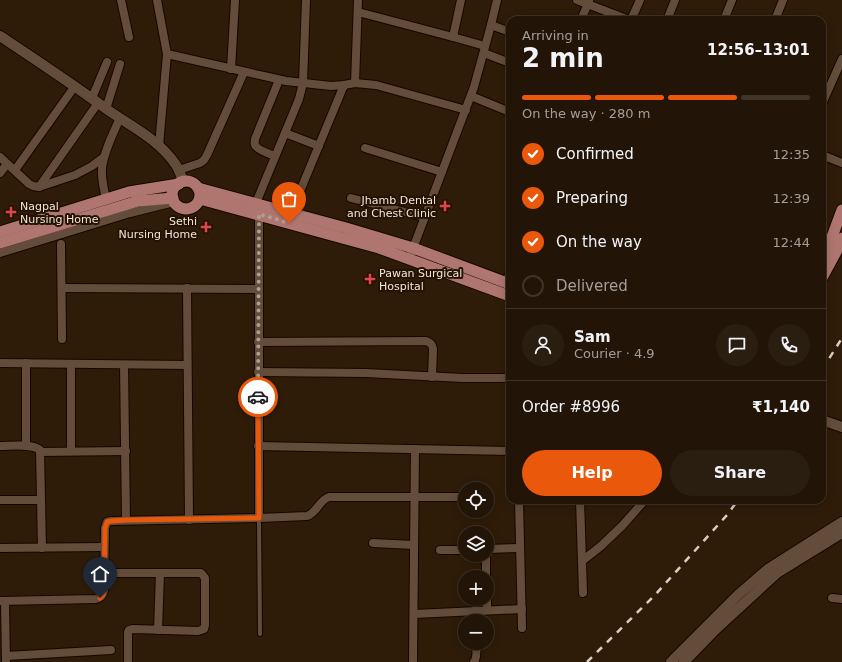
<!DOCTYPE html>
<html lang="en">
<head>
<meta charset="utf-8">
<style>
	:root { --surface:#221507; --page:#2a1e11; --text:#f1f3f6; --muted:#a29f9b; --line:#3f3428; --accent:#ea580c }
	body { margin:0; font-family:"DejaVu Sans",sans-serif; background:var(--page); color:var(--text); height:100vh; display:flex; flex-direction:column; font-size:15px; white-space:nowrap }
	* { box-sizing:border-box; margin:0 }
	p { font-size:13px; color:var(--muted) }
	.icon { flex:none; width:22px; height:22px; fill:none; stroke:currentColor; stroke-width:2; stroke-linecap:round; stroke-linejoin:round }
	.map { position:relative; flex:1; overflow:hidden }
	.details { position:absolute; left:506px; top:16px; width:320px; height:488px; display:flex; flex-direction:column; background:var(--surface); border-radius:12px; box-shadow:0 2px 10px #0003,0 0 0 1px var(--line) }
	.details>* { flex:none }
	.buttons { position:absolute; left:458px; top:482px; display:grid; gap:8px }
	.buttons a { display:grid; place-items:center; width:36px; height:36px; border-radius:50%; background:var(--surface); box-shadow:0 2px 10px #0003,0 0 0 1px var(--line); font-size:20px }
	.pin { position:absolute; display:grid; place-items:center; width:34px; height:34px; color:#fff; margin:-41px -17px; border-radius:50% 50% 50% 0; rotate:-45deg; box-shadow:0 0 4px #0007 }
	.pin .icon { rotate:45deg }
	.courier { position:absolute; display:grid; place-items:center; width:40px; height:40px; margin:-20px; border:3px solid #ea580c; border-radius:50%; background:#fff; color:#222; box-shadow:0 1px 5px #0007 }
	.overview em { font-style:normal; font-weight:800 }
	.overview div { display:flex; flex-direction:column-reverse }
	.overview { display:flex; align-items:center; justify-content:space-between; height:68px; padding:0 16px }
	h1 { font-size:26px; font-weight:800; line-height:30px }
	.bar { display:grid; grid-template-columns:repeat(4,1fr); gap:6px 4px; align-content:center; height:48px; padding:0 16px }
	.bar i { height:5px; border-radius:3px; background:var(--line) }
	.bar .on { background:var(--accent) }
	.bar p { grid-column:span 4 }
	.line { display:flex; align-items:center; gap:10px; padding:0 16px; border-top:1px solid var(--line) }
	.line div { flex:1 }
	.round { display:grid; place-items:center; flex:none; width:42px; height:42px; border-radius:21px; background:var(--page) }
	ol { padding:0 16px; list-style:none }
	li { display:flex; align-items:center; gap:12px; height:44px }
	li p { margin-inline-start:auto }
	li .icon { padding:4px; border-radius:50%; background:var(--accent); color:#fff; stroke-width:4 }
	li:last-child { color:var(--muted) }
	li i { width:22px; height:22px; border:2px solid var(--line); border-radius:50% }
	.action { display:flex; gap:8px; margin-top:auto; padding:8px 16px }
	.action a { flex:1; height:46px; border-radius:24px; background:var(--accent); color:#fff; font-size:16px; font-weight:800; line-height:46px; text-align:center }
	.action a+a { background:var(--page); color:var(--text) }
	.map>svg:first-child { display:block }
</style>
</head>
<body>
<div class="map">
<svg width="842" height="662" viewBox="0 0 842 662">
	<rect width="100%" height="100%" fill="#2e1c09"/>
	<g fill="none" stroke-linecap="round" stroke-linejoin="round">
		<g stroke="#160600" stroke-width="6">
			<polyline id="service" points="259,518 260,634"/>
		</g>
		<g stroke="#160600" stroke-width="10">
			<g id="minor">
				<polyline points="121,0 129,37"/>
				<polyline points="157,0 167,54 159,146"/>
				<polyline points="577,0 629,20"/>
				<polyline points="358,12 453,37 485,46"/>
				<polyline points="581,20 589,1"/>
				<polyline points="631,20 640,0"/>
				<polyline points="667,20 675,0"/>
				<polyline points="724,20 732,0"/>
				<polyline points="775,20 783,0"/>
				<polyline points="491,25 510,32"/>
				<polyline points="453,37 461,0"/>
				<polyline points="484,53 510,63"/>
				<polyline points="167,54 286,81 331,86 344,85 355,83 376,85 466,110"/>
				<polyline points="231,69 235,0"/>
				<polyline points="355,83 358,0"/>
				<polyline points="471,96 510,112"/>
				<polyline points="92,98 107,62"/>
				<polyline points="822,104 842,59"/>
				<polyline points="106,109 120,64"/>
				<polyline points="285,133 319,146"/>
				<polyline points="365,148 442,172"/>
				<polyline points="822,155 842,163"/>
				<path d="M275,156c-5,-2 -18,-6 -20,-11 -1,-2 0,-4 0,-6l24,-59"/>
				<polyline points="0,157 29,184 33,186 39,187 75,175 92,166 104,157"/>
				<polyline points="15,170 75,86"/>
				<polyline points="179,170 200,163 204,160 207,155 244,72"/>
				<polyline points="0,173 7,164"/>
				<polyline points="39,187 98,103"/>
				<polyline points="351,198 424,217"/>
				<path d="M106,199c-2,-10 -5,-20 -4,-31 2,-17 11,-34 18,-50"/>
				<polyline points="256,203 299,99 303,83 306,0"/>
				<polyline points="291,213 344,85"/>
				<polyline points="61,244 62,339"/>
				<polyline points="0,253 130,213 174,202"/>
				<polyline points="409,259 474,87 491,25 497,0"/>
				<polyline points="506,283 510,272"/>
				<polyline points="62,288 259,289"/>
				<polyline points="187,288 189,520"/>
				<path d="M258,342l168,-1c5,2 6,3 7,8l-1,28"/>
				<polyline points="0,363 187,365"/>
				<polyline points="26,363 26,446"/>
				<polyline points="71,364 71,451"/>
				<polyline points="124,365 126,520"/>
				<polyline points="258,372 366,373 462,378 510,378"/>
				<path d="M0,446c11,0 31,-3 40,4l2,98"/>
				<polyline points="258,446 510,451"/>
				<polyline points="40,452 126,451"/>
				<polyline points="0,500 41,500"/>
				<polyline points="519,500 522,628"/>
				<polyline points="580,500 583,593"/>
				<polyline points="259,518 259,214"/>
				<polyline points="373,543 414,545"/>
				<polyline points="0,548 104,547"/>
				<polyline points="487,549 520,548"/>
				<polyline points="440,550 465,550"/>
				<polyline points="486,555 486,577"/>
				<polyline points="582,561 601,546 622,526 645,500"/>
				<polyline points="104,573 201,573 205,578 205,625 204,629 198,631 133,629 129,630 128,632 128,662"/>
				<polyline points="832,598 842,599"/>
				<polyline points="487,599 487,610"/>
				<path d="M0,601l95,-2c6,-1 7,-3 9,-8l1,-63 2,-6 4,-1 148,-3 48,-2c10,-3 12,-16 22,-19h136"/>
				<polyline points="5,601 6,662"/>
				<polyline points="474,611 474,621"/>
				<polyline points="414,614 522,609"/>
				<polyline points="158,630 160,573"/>
				<polyline points="6,656 111,650"/>
				<polyline points="413,662 415,449"/>
				<path d="M474,662c4,-5 2,-13 2,-19"/>
			</g>
		</g>
		<g stroke="#160600" stroke-width="12">
			<g id="tertiary">
				<path d="M0,36c36,24 71,47 105,72 25,18 54,31 71,57 3,5 5,11 8,17"/>
				<polyline points="822,420 842,427"/>
				<polyline points="671,662 739,594 768,569 842,522"/>
				<polyline points="684,662 716,629 777,573 842,533"/>
			</g>
		</g>
		<g stroke="#160600" stroke-width="13">
			<g id="primary">
				<circle cx="186" cy="195" r="14"/>
				<polyline points="198,188 346,228 413,248 510,284"/>
				<polyline points="200,199 379,248 510,296"/>
				<polyline points="0,232 129,192 179,184"/>
				<polyline points="0,243 138,201 173,198"/>
				<polyline points="822,257 829,245 842,210"/>
				<polyline points="822,278 836,252 842,238"/>
			</g>
		</g>
		<use href="#service" stroke="#634d3a" stroke-width="4"/>
		<use href="#minor" stroke="#634d3a" stroke-width="8"/>
		<use href="#tertiary" stroke="#634d3a" stroke-width="10"/>
		<use href="#primary" stroke="#af756f" stroke-width="11"/>
		<g stroke="#dbcdc1" stroke-width="2.5" stroke-dasharray="7 7" stroke-linecap="butt">
			<polyline points="822,370 842,338"/>
			<polyline points="587,662 655,595 727,515 738,500"/>
		</g>
	</g>
	<g fill="none" stroke-linecap="round" stroke-linejoin="round">
		<polyline stroke="#ad9f91" stroke-width="4" stroke-dasharray="0 7.2" points="258,397 259,214 289,223"/>
		<polyline stroke="#ea580c" stroke-width="5" points="100,598 103,595 104,591 105,528 107,522 111,521 126,520 259,518 258,397"/>
	</g>
	<g fill="#e0444e" stroke="#241202" stroke-width="1.5">
		<path d="M443 200h4v4h4v4h-4v4h-4v-4h-4v-4h4z"/>
		<path d="M9 206h4v4h4v4h-4v4h-4v-4h-4v-4h4z"/>
		<path d="M204 221h4v4h4v4h-4v4h-4v-4h-4v-4h4z"/>
		<path d="M368 273h4v4h4v4h-4v4h-4v-4h-4v-4h4z"/>
	</g>
	<g text-anchor="middle" stroke-width="4" stroke-linejoin="round" paint-order="stroke">
		<g font-size="11" fill="#f2e5da" stroke="#241202" text-anchor="end">
			<text x="436" y="204">Jhamb Dental<tspan x="436" dy="13">and Chest Clinic</tspan></text>
			<text x="20" y="210" text-anchor="start">Nagpal<tspan x="20" dy="13">Nursing Home</tspan></text>
			<text x="197" y="225">Sethi<tspan x="197" dy="13">Nursing Home</tspan></text>
			<text x="379" y="277" text-anchor="start">Pawan Surgical<tspan x="379" dy="13">Hospital</tspan></text>
		</g>
	</g>
</svg>
<div class="buttons">
<a><svg class="icon" aria-label="locate" viewBox="0 0 24 24"><circle cx="12" cy="12" r="6"/><path d="M12 2v4M12 18v4M2 12h4M18 12h4"/></svg></a>
<a><svg class="icon" aria-label="layers" viewBox="0 0 24 24"><path d="M12 4l9 5-9 5-9-5zM3 14l9 5 9-5"/></svg></a>
<a>+</a>
<a>−</a>
</div>
<div class="pin" style="left:289px;top:223px;background:#ea580c"><svg class="icon" aria-label="bag" viewBox="0 0 24 24"><path d="M5 8h14l-1 12H6zM9 8a3 3 0 0 1 6 0"/></svg></div>
<div class="pin" style="left:100px;top:598px;background:#1f2937"><svg class="icon" aria-label="home" viewBox="0 0 24 24"><path d="M3 11l9-7 9 7M6 9v11h12V9"/></svg></div>
<div class="courier" style="left:258px;top:397px"><svg class="icon" aria-label="car" viewBox="0 0 24 24"><path d="M5 17H2v-5l4-1 3-4h7l3 4 3 1v5h-3M9 17h6M6 11h13"/><circle cx="7" cy="17" r="2"/><circle cx="17" cy="17" r="2"/></svg></div>
<section class="details">
<div class="overview"><div><h1>2 min</h1><p>Arriving in</p></div><em>12:56–13:01</em></div>
<div class="bar"><i class="on"></i><i class="on"></i><i class="on"></i><i></i><p>On the way · 280 m</p></div>
<ol>
<li><svg class="icon" aria-label="check" viewBox="0 0 24 24"><path d="M5 12l5 5 9-10"/></svg>Confirmed<p>12:35</p></li>
<li><svg class="icon" aria-label="check" viewBox="0 0 24 24"><path d="M5 12l5 5 9-10"/></svg>Preparing<p>12:39</p></li>
<li><svg class="icon" aria-label="check" viewBox="0 0 24 24"><path d="M5 12l5 5 9-10"/></svg>On the way<p>12:44</p></li>
<li><i></i>Delivered</li>
</ol>
<div class="line" style="height:72px"><a class="round"><svg class="icon" aria-label="person" viewBox="0 0 24 24"><circle cx="12" cy="8" r="4"/><path d="M4 21q1-7 8-7t8 7"/></svg></a><div><b>Sam</b><p>Courier · 4.9</p></div><a class="round"><svg class="icon" aria-label="chat" viewBox="0 0 24 24"><path d="M4 5h16v11H9l-5 4z"/></svg></a><a class="round"><svg class="icon" aria-label="phone" viewBox="0 0 24 24"><path d="M5 4h4l2 5-3 2q2 4 5 5l2-3 5 2v4C11 20 4 13 5 4z"/></svg></a></div>
<div class="line" style="height:52px"><div>Order #8996</div><b>₹1,140</b></div>
<div class="action"><a>Help</a><a>Share</a></div>
</section>
</div>
</body>
</html>
